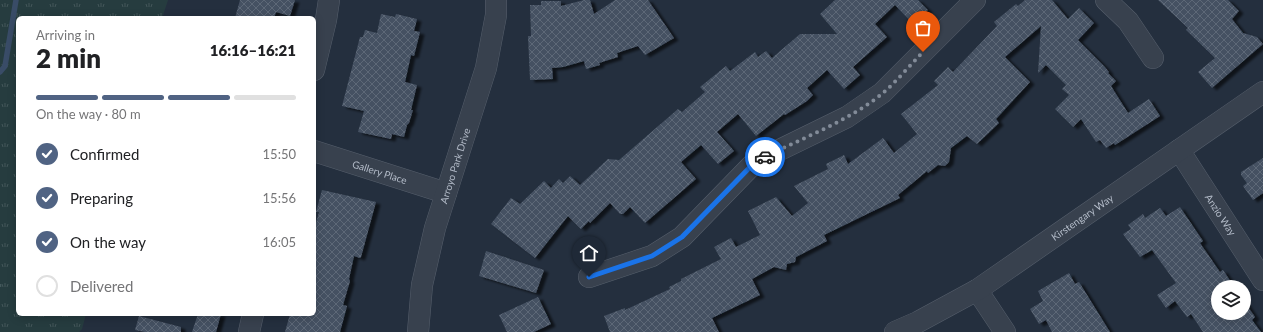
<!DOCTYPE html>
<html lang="en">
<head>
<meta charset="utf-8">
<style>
	:root { --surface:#fff; --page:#f2f2f2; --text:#202124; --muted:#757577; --line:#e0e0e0; --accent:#506383 }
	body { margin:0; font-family:Lato,sans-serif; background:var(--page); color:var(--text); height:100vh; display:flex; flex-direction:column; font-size:15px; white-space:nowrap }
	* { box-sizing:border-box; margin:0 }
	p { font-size:13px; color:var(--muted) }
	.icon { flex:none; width:22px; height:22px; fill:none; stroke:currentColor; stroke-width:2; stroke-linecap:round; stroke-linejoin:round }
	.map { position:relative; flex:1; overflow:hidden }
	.details { position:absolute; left:16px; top:16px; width:300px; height:300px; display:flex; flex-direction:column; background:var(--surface); border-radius:6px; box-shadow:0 2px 10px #0003 }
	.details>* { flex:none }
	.fabs { position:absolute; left:1211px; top:280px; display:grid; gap:8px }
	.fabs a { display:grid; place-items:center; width:40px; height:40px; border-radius:50%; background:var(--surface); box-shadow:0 2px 10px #0003; font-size:20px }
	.pin { position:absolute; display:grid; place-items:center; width:34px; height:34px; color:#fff; margin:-41px -17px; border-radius:50% 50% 50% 0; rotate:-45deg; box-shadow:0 0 4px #0007 }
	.pin .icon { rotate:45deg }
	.courier { position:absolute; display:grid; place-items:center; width:40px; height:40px; margin:-20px; border:3px solid #1a73e8; border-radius:50%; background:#fff; color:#222; box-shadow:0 1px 5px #0007 }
	.overview em { font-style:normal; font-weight:800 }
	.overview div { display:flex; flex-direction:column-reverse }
	.overview { display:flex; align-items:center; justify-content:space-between; height:68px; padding:0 20px }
	h1 { font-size:26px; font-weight:800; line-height:30px }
	.bar { display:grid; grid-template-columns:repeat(4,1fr); gap:6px 4px; align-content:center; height:48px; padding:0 20px }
	.bar i { height:5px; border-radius:3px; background:var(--line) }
	.bar .current { background:var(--accent) }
	.bar p { grid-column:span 4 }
	ol { padding:0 20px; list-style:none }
	li { display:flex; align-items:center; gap:12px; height:44px }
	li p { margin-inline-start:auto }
	li .icon { padding:4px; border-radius:50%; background:var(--accent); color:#fff; stroke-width:4 }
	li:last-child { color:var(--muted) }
	li i { width:22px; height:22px; border:2px solid var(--line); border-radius:50% }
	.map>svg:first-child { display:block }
</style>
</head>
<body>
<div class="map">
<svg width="1263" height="332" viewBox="0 0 1263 332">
	<defs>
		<pattern id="park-tufts" width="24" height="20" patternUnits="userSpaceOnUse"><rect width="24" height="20" fill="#263c3f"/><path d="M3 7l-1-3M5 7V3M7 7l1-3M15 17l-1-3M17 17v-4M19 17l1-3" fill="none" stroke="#435659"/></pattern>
		<pattern id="building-cross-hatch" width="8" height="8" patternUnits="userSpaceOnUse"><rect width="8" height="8" fill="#455162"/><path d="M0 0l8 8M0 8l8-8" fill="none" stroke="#5d6877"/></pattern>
		<filter id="shadow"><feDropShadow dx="4.5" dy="2.5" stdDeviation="1" flood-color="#0009"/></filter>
	</defs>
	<rect width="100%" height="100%" fill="#242f3e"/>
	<polygon fill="url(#park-tufts)" points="0,0 168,0 162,18 18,18 18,314 86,314 82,329 79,332 0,332"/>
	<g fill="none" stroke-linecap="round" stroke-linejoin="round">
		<polyline stroke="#394c67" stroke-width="5.5" points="0,72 5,66 16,0"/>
	</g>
	<g fill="url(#building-cross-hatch)" filter="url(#shadow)">
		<polygon points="240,0 295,0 290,16 276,12 274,18 235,18"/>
		<polygon points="584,0 590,0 594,14 615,0 648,0 674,38 645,55 638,46 617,53 618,57 599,63 600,65 586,69 584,61 563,67 552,68 553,79 530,80 528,36 531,36 530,5 541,5 541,1 561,1 561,6"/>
		<polygon points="835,0 918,0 928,10 913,24 895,5 875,24 887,37 853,67 860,75 844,89 827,70 807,88 813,95 807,101 785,115 784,114 756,136 738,114 717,132 734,151 718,164 701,145 681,162 696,179 645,223 630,207 623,214 620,214 610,203 590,223 589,221 581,229 568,216 535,258 491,224 511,198 520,204 544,181 551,188 559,179 563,183 570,176 580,185 608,159 619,160 678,109 682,112 705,92 700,87 726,66 730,71 755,52 758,57 766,51 772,58 800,34 837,34 820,14"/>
		<polygon points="1025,0 1052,0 1068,19 1079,8 1094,23 1078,40 1104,66 1109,72 1108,73 1116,81 1111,86 1128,113 1149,99 1160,116 1115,145 1114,143 1106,148 1100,140 1096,142 1081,119 1073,127 1055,109 1069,95 1062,89 1066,85 1046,65 1038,73 1041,26 1005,57 1030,82 996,119 999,123 977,144 967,136 951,148 949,162 945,166 938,165 928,173 927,171 898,195 900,198 824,235 827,241 796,257 795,262 787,264 786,270 774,267 752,279 760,295 712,318 719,332 610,332 604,316 625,308 625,310 670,289 669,287 681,281 681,279 721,259 714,247 731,238 736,247 760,235 748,211 776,197 792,216 808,203 794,186 828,169 826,164 844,155 848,164 883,138 894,153 917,134 901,114 938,85 934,81 948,67 953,72 997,26 994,22 1016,4 1018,6"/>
		<polygon points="1158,0 1228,0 1239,11 1232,19 1243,33 1257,37 1263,44 1212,88 1198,72 1215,58 1186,30 1188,28"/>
		<polygon points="381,14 395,17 396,14 417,19 414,31 420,32 414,56 411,55 405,82 417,85 411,110 413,110 409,123 407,125 404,137 392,134 391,139 358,132 364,111 342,106 360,37 363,37 365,30 377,33"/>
		<polygon points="1263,158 1263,193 1253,200 1243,186 1247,183 1241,175 1241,172"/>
		<polygon points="322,190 376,202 361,257 360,258 354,256 349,279 350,281 343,305 347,306 340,332 285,332 290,314 314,314 314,230 319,212 316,212"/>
		<polygon points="1180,207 1203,241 1200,243 1220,272 1223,270 1233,285 1234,287 1218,287 1218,313 1244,313 1244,301 1255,317 1252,320 1261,332 1203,332 1191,314 1187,317 1175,301 1166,308 1157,295 1176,283 1152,250 1140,257 1123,234 1131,229 1128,225 1143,214 1145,218 1160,208 1166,216"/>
		<polygon points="486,251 544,270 536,293 479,276"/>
		<polygon points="1069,273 1075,284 1079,282 1110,332 1052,332 1046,320 1039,324 1030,309 1043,301 1038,291"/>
		<polygon points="538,297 551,324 534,332 507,332 499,315"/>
		<polygon points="198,314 221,314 216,332 192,332"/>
		<polygon points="139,316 181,327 181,332 145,332 135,330"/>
	</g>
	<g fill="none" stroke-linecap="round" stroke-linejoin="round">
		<g stroke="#565f6c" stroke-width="22">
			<g id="minor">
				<polyline points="1106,0 1128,21 1153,58"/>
				<polyline points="314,70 326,20 329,0"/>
				<path id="s1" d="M1179,150l84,130"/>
				<path id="s2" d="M314,151l132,42"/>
				<polyline points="589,277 652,256 682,237 755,162 847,117 882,93 975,0"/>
				<polyline points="977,290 1005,332"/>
				<polyline points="249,332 253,314"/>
				<path id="s3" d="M418,332l4,-47 13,-57 51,-160 10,-53v-15"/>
				<path id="s4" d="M895,332l23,-10 59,-32 286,-198"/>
			</g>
		</g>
		<polyline stroke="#44595c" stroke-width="2.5" stroke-dasharray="3 3" stroke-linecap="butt" points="0,284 0,290"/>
		<use href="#minor" stroke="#38414e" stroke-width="21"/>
	</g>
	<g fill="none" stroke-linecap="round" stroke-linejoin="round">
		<path stroke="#828b98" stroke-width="4" stroke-dasharray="0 7.2" d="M765,157c39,-20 84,-36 118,-64 14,-12 27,-28 40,-41"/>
		<polyline stroke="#1a73e8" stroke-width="5" points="589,277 652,256 682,237 755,162 765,157"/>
	</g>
	<g text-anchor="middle" stroke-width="3" stroke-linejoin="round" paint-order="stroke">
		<g font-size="10" fill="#b4bcc9" stroke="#1d2633">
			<text dy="4" stroke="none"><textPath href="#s3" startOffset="171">Arroyo Park Drive</textPath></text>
			<text dy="4" stroke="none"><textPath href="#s2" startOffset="69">Gallery Place</textPath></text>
			<text dy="4" stroke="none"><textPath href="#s1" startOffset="77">Anzio Way</textPath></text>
			<text dy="4" stroke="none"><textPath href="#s4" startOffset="220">Kirstengary Way</textPath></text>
		</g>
	</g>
</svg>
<div class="fabs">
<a><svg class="icon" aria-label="layers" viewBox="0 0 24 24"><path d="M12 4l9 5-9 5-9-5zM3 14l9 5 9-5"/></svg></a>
</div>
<div class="pin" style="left:923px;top:52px;background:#ea580c"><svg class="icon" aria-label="bag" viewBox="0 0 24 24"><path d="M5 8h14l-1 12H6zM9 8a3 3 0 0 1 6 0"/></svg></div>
<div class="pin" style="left:589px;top:277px;background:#1f2937"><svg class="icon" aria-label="home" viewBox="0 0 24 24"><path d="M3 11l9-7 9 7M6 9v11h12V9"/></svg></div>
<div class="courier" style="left:765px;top:157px"><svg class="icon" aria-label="car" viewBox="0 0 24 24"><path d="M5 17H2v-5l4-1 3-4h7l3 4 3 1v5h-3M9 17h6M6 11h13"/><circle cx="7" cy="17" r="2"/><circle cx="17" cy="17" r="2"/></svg></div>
<section class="details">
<div class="overview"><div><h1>2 min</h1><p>Arriving in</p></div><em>16:16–16:21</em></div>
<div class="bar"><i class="current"></i><i class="current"></i><i class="current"></i><i></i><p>On the way · 80 m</p></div>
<ol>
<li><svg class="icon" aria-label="check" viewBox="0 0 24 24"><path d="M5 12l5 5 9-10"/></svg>Confirmed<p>15:50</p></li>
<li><svg class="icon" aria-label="check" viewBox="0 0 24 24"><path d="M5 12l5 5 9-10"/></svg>Preparing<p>15:56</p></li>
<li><svg class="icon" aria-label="check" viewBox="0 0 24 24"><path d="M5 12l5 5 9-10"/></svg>On the way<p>16:05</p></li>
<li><i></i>Delivered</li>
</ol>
</section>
</div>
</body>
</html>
